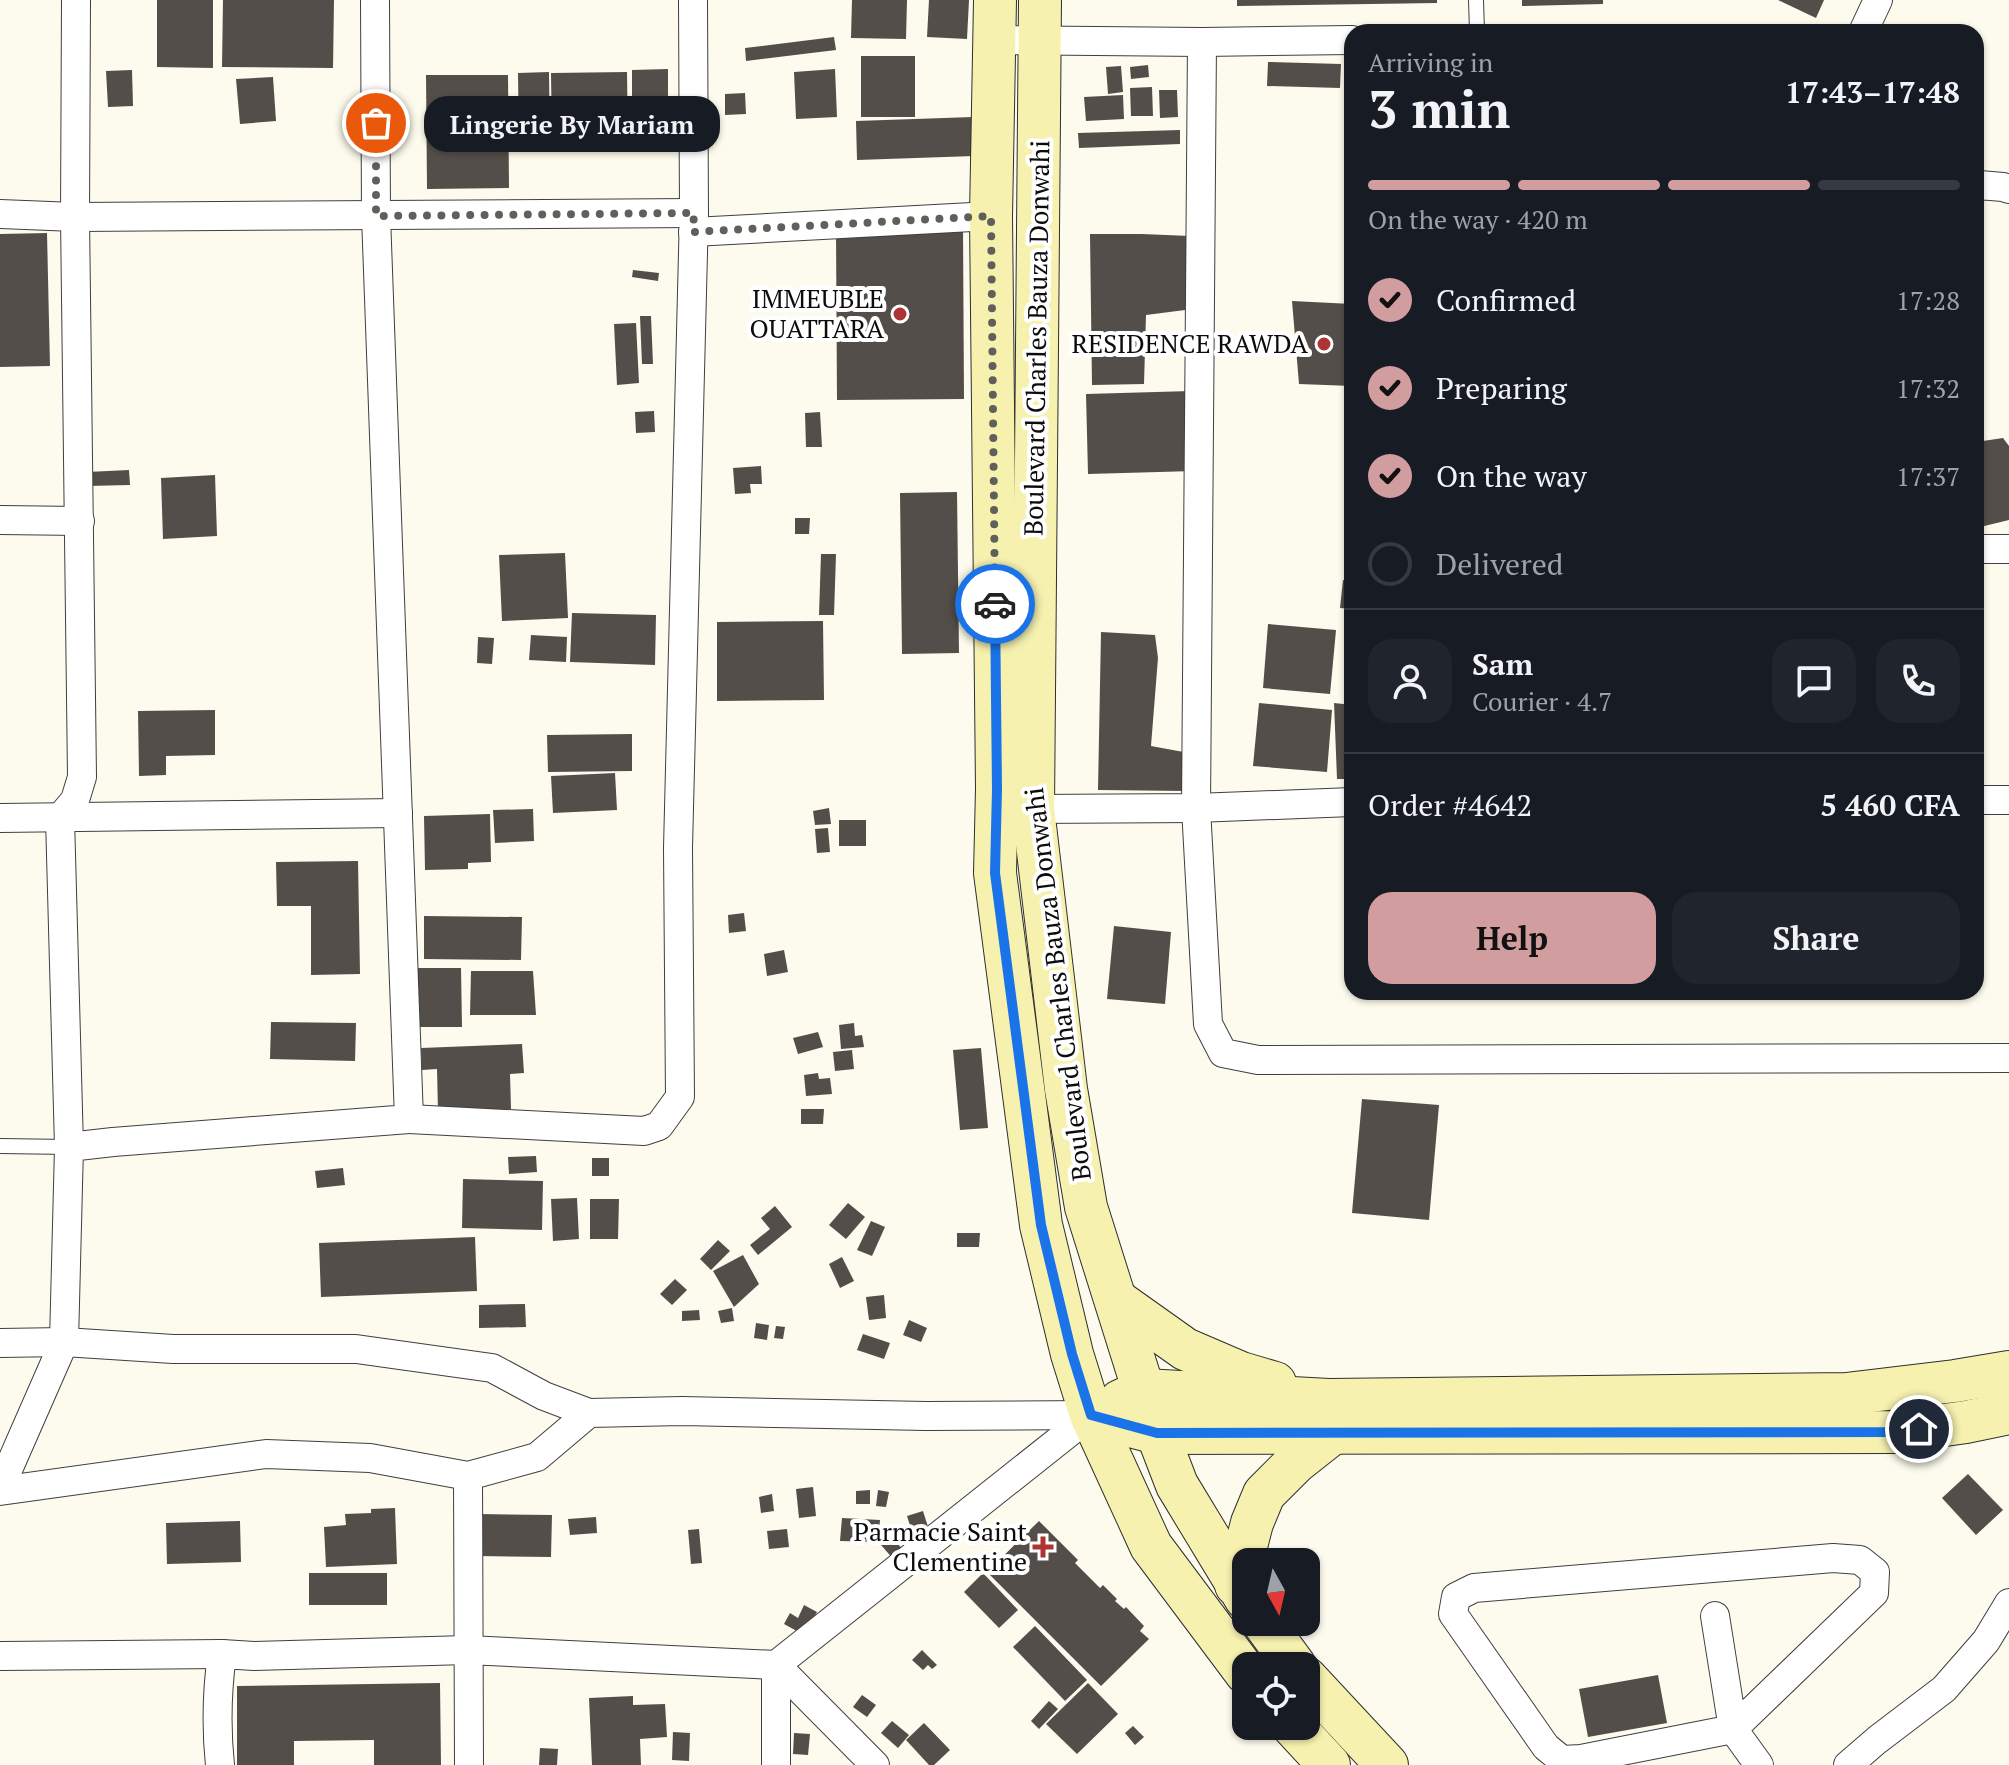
<!DOCTYPE html>
<html lang="en">
<head>
<meta charset="utf-8">
<style>
	:root { --surface:#171b24; --page:#20242c; --text:#f1f3f6; --muted:#9ea1a6; --line:#363941; --accent:#d29d9f }
	body { margin:0; font-family:"PT Serif",serif; background:var(--page); color:var(--text); height:100vh; display:flex; flex-direction:column; font-size:30px; white-space:nowrap }
	* { box-sizing:border-box; margin:0 }
	p { font-size:26px; color:var(--muted) }
	.icon { flex:none; width:44px; height:44px; fill:none; stroke:currentColor; stroke-width:2; stroke-linecap:round; stroke-linejoin:round }
	.map { position:relative; flex:1; overflow:hidden }
	.details { position:absolute; left:1344px; top:24px; width:640px; height:976px; display:flex; flex-direction:column; background:var(--surface); border-radius:24px; box-shadow:0 2px 6px #0004 }
	.details>* { flex:none }
	.needle { width:52px; rotate:172deg }
	.controls { position:absolute; left:1232px; top:1548px; display:grid; gap:16px }
	.controls a { display:grid; place-items:center; width:88px; height:88px; border-radius:16px; background:var(--surface); box-shadow:0 2px 6px #0004; font-size:40px }
	.pin { position:absolute; display:grid; place-items:center; width:68px; height:68px; color:#fff; margin:-34px; border:4px solid #fff; border-radius:50%; box-shadow:0 2px 8px #0007 }
	.courier { position:absolute; display:grid; place-items:center; width:80px; height:80px; margin:-40px; border:6px solid #1a73e8; border-radius:50%; background:#fff; color:#222; box-shadow:0 2px 10px #0007 }
	.bubble { position:absolute; height:56px; border-radius:24px; background:var(--surface); box-shadow:0 2px 6px #0004; font-size:26px; font-weight:700; line-height:56px; text-align:center }
	.head em { font-style:normal; font-weight:700 }
	.head div { display:flex; flex-direction:column-reverse }
	.head { display:flex; align-items:center; justify-content:space-between; height:136px; padding:0 24px }
	h1 { font-size:52px; font-weight:700; line-height:60px }
	.bar { display:grid; grid-template-columns:repeat(4,1fr); gap:12px 8px; align-content:center; height:96px; padding:0 24px }
	.bar i { height:10px; border-radius:6px; background:var(--line) }
	.bar .current { background:var(--accent) }
	.bar p { grid-column:span 4 }
	.line { display:flex; align-items:center; gap:20px; padding:0 24px; border-top:2px solid var(--line) }
	.line div { flex:1 }
	.round { display:grid; place-items:center; flex:none; width:84px; height:84px; border-radius:24px; background:var(--page) }
	ol { padding:0 24px; list-style:none }
	li { display:flex; align-items:center; gap:24px; height:88px }
	li p { margin-inline-start:auto }
	li .icon { padding:8px; border-radius:50%; background:var(--accent); color:#111; stroke-width:4 }
	li:last-child { color:var(--muted) }
	li i { width:44px; height:44px; border:4px solid var(--line); border-radius:50% }
	.cta { display:flex; gap:16px; margin-top:auto; padding:16px 24px }
	.cta a { flex:1; height:92px; border-radius:24px; background:var(--accent); color:#111; font-size:32px; font-weight:700; line-height:92px; text-align:center }
	.cta a+a { background:var(--page); color:var(--text) }
	.map>svg:first-child { display:block }
</style>
</head>
<body>
<div class="map">
<svg width="2009" height="1765" viewBox="0 0 2009 1765">
	<rect width="100%" height="100%" fill="#fdfbed"/>
	<g fill="#544e4a">
		<polygon points="157,0 213,0 213,68 157,67"/>
		<polygon points="223,0 334,0 333,68 222,67"/>
		<polygon points="852,0 907,0 906,39 851,38"/>
		<polygon points="929,0 969,0 967,39 927,37"/>
		<polygon points="1237,0 1437,0 1437,3 1237,6"/>
		<polygon points="1522,0 1603,0 1603,4 1522,6"/>
		<polygon points="1778,0 1824,0 1816,18"/>
		<polygon points="834,37 836,50 746,61 745,48"/>
		<rect x="861" y="56" width="54" height="61"/>
		<polygon points="1268,62 1341,64 1340,88 1267,86"/>
		<polygon points="1148,65 1149,77 1131,79 1130,67"/>
		<polygon points="1121,66 1123,92 1108,94 1106,67"/>
		<polygon points="668,69 668,133 632,133 632,70"/>
		<polygon points="835,69 837,117 796,119 794,72"/>
		<polygon points="132,70 133,106 108,107 106,71"/>
		<polygon points="549,72 550,147 519,148 518,73"/>
		<polygon points="627,72 628,145 552,145 551,73"/>
		<polygon points="426,75 508,75 509,188 427,189"/>
		<polygon points="273,77 276,121 240,124 236,79"/>
		<polygon points="1152,87 1153,116 1131,116 1130,88"/>
		<polygon points="1159,90 1177,90 1178,117 1160,118"/>
		<polygon points="745,93 746,114 725,115 725,94"/>
		<polygon points="1123,95 1124,119 1086,121 1084,97"/>
		<polygon points="973,117 974,156 857,160 856,121"/>
		<polygon points="1180,130 1180,144 1079,148 1078,133"/>
		<polygon points="963,228 964,399 837,400 836,229"/>
		<polygon points="47,233 50,366 0,367 0,234"/>
		<polygon points="1090,234 1142,234 1190,236 1193,309 1146,315 1144,384 1092,385"/>
		<polygon points="633,270 659,273 658,281 632,277"/>
		<polygon points="1292,301 1352,304 1352,386 1299,384"/>
		<polygon points="640,316 651,316 653,364 642,364"/>
		<polygon points="636,323 639,383 617,385 614,324"/>
		<polygon points="1191,391 1194,471 1088,474 1086,394"/>
		<polygon points="654,411 655,432 636,433 635,412"/>
		<polygon points="820,412 822,447 806,447 805,413"/>
		<polygon points="2003,438 2009,446 2009,520 1976,528 1976,442"/>
		<polygon points="761,466 762,484 750,484 751,493 735,494 733,468"/>
		<polygon points="129,470 130,485 87,486 87,472"/>
		<polygon points="215,475 217,536 163,539 161,478"/>
		<polygon points="957,492 959,653 902,654 900,493"/>
		<polygon points="795,518 810,518 809,534 795,534"/>
		<polygon points="565,553 568,618 502,621 499,555"/>
		<polygon points="821,554 836,554 834,615 819,615"/>
		<polygon points="1343,580 1352,581 1352,609 1340,608"/>
		<polygon points="572,613 656,615 655,665 570,662"/>
		<polygon points="823,621 824,700 717,701 717,622"/>
		<polygon points="1268,624 1336,630 1330,694 1263,688"/>
		<polygon points="1101,632 1155,635 1158,658 1151,746 1189,753 1186,791 1098,790"/>
		<polygon points="531,635 567,637 566,662 529,660"/>
		<polygon points="478,637 494,638 492,664 477,663"/>
		<polygon points="1259,703 1332,710 1327,772 1253,766"/>
		<polygon points="1334,703 1352,705 1352,779 1337,779"/>
		<polygon points="215,710 215,755 166,756 166,775 139,776 138,711"/>
		<polygon points="632,734 632,771 548,772 547,735"/>
		<polygon points="615,773 617,810 553,813 551,776"/>
		<polygon points="829,808 831,824 815,825 813,811"/>
		<polygon points="533,809 534,841 495,843 493,810"/>
		<polygon points="490,814 491,862 468,863 468,869 425,870 424,816"/>
		<rect x="839" y="820" width="27" height="26"/>
		<polygon points="828,828 830,852 817,853 815,829"/>
		<polygon points="358,861 360,974 311,975 311,906 277,906 276,862"/>
		<polygon points="744,913 746,931 729,933 728,915"/>
		<polygon points="424,916 522,917 521,960 424,959"/>
		<polygon points="1114,926 1171,932 1165,1004 1107,999"/>
		<polygon points="784,950 788,972 767,976 764,954"/>
		<polygon points="417,968 461,968 462,1027 416,1027"/>
		<polygon points="471,971 533,971 536,1015 470,1015"/>
		<polygon points="271,1022 356,1023 355,1061 270,1059"/>
		<polygon points="854,1023 855,1036 862,1035 864,1047 841,1049 839,1025"/>
		<polygon points="818,1032 823,1047 798,1054 793,1038"/>
		<polygon points="522,1044 524,1073 510,1074 511,1109 438,1112 437,1069 422,1070 421,1048"/>
		<polygon points="981,1048 988,1128 960,1130 953,1050"/>
		<polygon points="852,1050 854,1069 835,1071 833,1052"/>
		<polygon points="818,1073 819,1079 830,1078 832,1094 806,1096 804,1075"/>
		<polygon points="1362,1099 1439,1105 1429,1220 1352,1213"/>
		<polygon points="801,1109 824,1109 823,1124 801,1124"/>
		<polygon points="536,1156 537,1172 509,1174 508,1157"/>
		<rect x="592" y="1158" width="17" height="18"/>
		<polygon points="343,1168 345,1185 317,1188 315,1171"/>
		<polygon points="463,1179 543,1181 542,1230 462,1228"/>
		<polygon points="577,1198 579,1239 553,1241 551,1199"/>
		<polygon points="590,1199 619,1199 618,1239 590,1239"/>
		<polygon points="848,1203 865,1217 846,1239 829,1225"/>
		<polygon points="775,1206 792,1227 758,1255 750,1245 770,1229 761,1218"/>
		<polygon points="871,1221 885,1227 872,1256 857,1250"/>
		<polygon points="957,1233 980,1233 979,1247 957,1247"/>
		<polygon points="475,1237 477,1291 321,1297 319,1243"/>
		<polygon points="718,1240 730,1251 711,1270 700,1259"/>
		<polygon points="743,1255 759,1284 734,1307 713,1271"/>
		<polygon points="842,1257 854,1281 840,1288 829,1264"/>
		<polygon points="675,1279 687,1290 672,1305 660,1294"/>
		<polygon points="884,1295 886,1318 869,1320 866,1297"/>
		<polygon points="525,1304 526,1327 479,1328 479,1305"/>
		<polygon points="732,1308 734,1321 721,1323 718,1311"/>
		<polygon points="699,1310 700,1320 682,1321 682,1311"/>
		<polygon points="909,1320 927,1328 921,1342 903,1335"/>
		<polygon points="756,1323 769,1325 767,1340 754,1338"/>
		<polygon points="776,1326 785,1327 783,1339 774,1338"/>
		<polygon points="863,1334 890,1343 884,1359 857,1350"/>
		<polygon points="1968,1474 2003,1510 1976,1535 1942,1498"/>
		<polygon points="813,1487 816,1516 799,1518 796,1489"/>
		<polygon points="870,1490 870,1504 856,1504 856,1491"/>
		<polygon points="878,1490 889,1492 886,1507 876,1506"/>
		<polygon points="772,1494 774,1511 761,1513 759,1497"/>
		<polygon points="395,1508 397,1564 326,1567 324,1527 346,1525 345,1514 371,1513 371,1509"/>
		<polygon points="923,1511 929,1530 913,1535 907,1516"/>
		<polygon points="478,1514 552,1515 551,1557 478,1556"/>
		<polygon points="596,1517 597,1533 570,1535 568,1519"/>
		<polygon points="842,1518 880,1520 878,1542 840,1541"/>
		<polygon points="240,1521 241,1562 167,1564 166,1523"/>
		<polygon points="1039,1521 1078,1560 1075,1563 1100,1588 1103,1585 1117,1599 1115,1601 1124,1609 1126,1607 1144,1626 1140,1631 1149,1639 1101,1686 987,1572"/>
		<polygon points="699,1529 702,1563 691,1564 688,1530"/>
		<polygon points="787,1529 789,1547 769,1549 767,1531"/>
		<polygon points="891,1536 905,1552 895,1561 881,1545"/>
		<rect x="309" y="1573" width="78" height="32"/>
		<polygon points="983,1573 1018,1610 999,1628 964,1592"/>
		<polygon points="804,1605 817,1612 804,1635 784,1624 790,1613 798,1618"/>
		<polygon points="1035,1626 1087,1680 1065,1701 1013,1647"/>
		<polygon points="922,1650 937,1665 932,1669 928,1665 923,1670 912,1660"/>
		<polygon points="1658,1675 1667,1723 1588,1737 1579,1689"/>
		<polygon points="440,1683 441,1765 374,1765 374,1740 294,1741 294,1765 237,1765 237,1686"/>
		<polygon points="1088,1683 1118,1714 1077,1754 1046,1724"/>
		<polygon points="862,1695 876,1705 867,1717 853,1707"/>
		<polygon points="633,1696 633,1705 665,1704 667,1737 640,1739 641,1765 592,1765 589,1698"/>
		<polygon points="1049,1701 1058,1709 1039,1729 1031,1721"/>
		<polygon points="892,1721 909,1735 898,1748 881,1733"/>
		<polygon points="924,1723 950,1750 934,1765 929,1765 906,1740"/>
		<polygon points="1133,1726 1144,1737 1135,1745 1125,1733"/>
		<polygon points="673,1732 690,1733 689,1761 672,1760"/>
		<polygon points="794,1733 810,1734 808,1755 793,1754"/>
		<polygon points="540,1748 558,1749 557,1765 539,1765"/>
	</g>
	<g fill="none" stroke-linecap="round" stroke-linejoin="round">
		<g stroke="#3f3f3f" stroke-width="16">
			<g id="lane">
				<polyline points="1476,0 1477,32"/>
				<polyline points="0,1146 69,1147"/>
			</g>
		</g>
		<g stroke="#3f3f3f" stroke-width="30">
			<g id="street">
				<polyline points="1863,32 1878,0"/>
				<polyline points="995,40 1202,42 1352,40"/>
				<polyline points="1202,42 1196,808 1208,1024 1223,1053 1258,1060 2009,1058"/>
				<polyline points="1976,188 1979,185 2003,187 2009,189"/>
				<polyline points="0,214 75,217 694,213"/>
				<polyline points="693,232 991,216"/>
				<polyline points="0,520 80,521"/>
				<polyline points="1976,549 2009,549"/>
				<polyline points="1976,800 2009,800"/>
				<polyline points="1033,809 1196,808 1352,802"/>
				<polyline points="0,818 398,813"/>
				<polyline points="409,1119 644,1131 659,1126 680,1097 678,848 694,213 693,0"/>
				<polyline points="69,1147 60,818 75,800 82,777 75,217 76,0"/>
				<polyline points="0,1343 64,1342 69,1147 113,1142 409,1119 376,216 375,0"/>
				<polyline points="468,1476 469,1765"/>
				<polyline points="0,1488 64,1342 173,1349 356,1349 492,1368 544,1396 589,1413"/>
				<polyline points="0,1491 266,1454 370,1458 468,1476 537,1457 589,1413 682,1411 926,1416 1091,1415"/>
				<polyline points="1715,1616 1733,1729 1874,1593 1875,1572 1860,1560 1833,1558 1474,1588 1456,1597 1453,1614 1546,1747 1562,1760 1581,1759 1733,1729 1759,1765"/>
				<polyline points="0,1656 222,1654"/>
				<polyline points="776,1665 875,1765"/>
				<path d="M220,1765c-4,-37 -3,-74 2,-111l32,2 213,-6 309,15 315,-250"/>
				<polyline points="776,1765 776,1665"/>
				<polyline points="1848,1765 1877,1740 1944,1689 1986,1641 2009,1603"/>
			</g>
		</g>
		<g stroke="#2e2e2e" stroke-width="44">
			<g id="secondary">
				<polyline points="995,0 991,216 997,789 995,873 1041,1225 1072,1354 1091,1415 1151,1546 1246,1673"/>
				<polyline points="1040,0 1033,809 1066,1089 1086,1207 1157,1433 1177,1485 1246,1599"/>
				<polyline points="1116,1300 1185,1349 1241,1373 1275,1383"/>
				<polyline points="1120,1401 1144,1390 1329,1400 1846,1394 1955,1381 2009,1372"/>
				<polyline points="1134,1427 1157,1433 1896,1432 1966,1422 2009,1413"/>
				<polyline points="1236,1585 1252,1523 1264,1494 1296,1462 1334,1432"/>
				<polyline points="1263,1622 1295,1666"/>
				<polyline points="1306,1678 1387,1765"/>
				<polyline points="1293,1726 1329,1765"/>
			</g>
		</g>
		<use href="#lane" stroke="#fff" stroke-width="14"/>
		<use href="#street" stroke="#fff" stroke-width="28"/>
		<use href="#secondary" stroke="#f6f1af" stroke-width="42"/>
	</g>
	<g fill="none" stroke-linecap="round" stroke-linejoin="round">
		<polyline stroke="#60605b" stroke-width="8" stroke-dasharray="0 14.4" points="376,123 376,216 694,213 693,232 991,216 995,604"/>
		<polyline stroke="#1a73e8" stroke-width="10" points="995,604 997,789 995,873 1041,1225 1072,1354 1091,1415 1157,1433 1896,1432 1919,1429"/>
	</g>
	<g fill="#ad3334" stroke="#fff" stroke-width="3">
		<circle cx="900" cy="314" r="8"/>
		<circle cx="1324" cy="344" r="8"/>
		<path d="M1039 1535h8v8h8v8h-8v8h-8v-8h-8v-8h8z"/>
	</g>
	<g text-anchor="middle" stroke-width="8" stroke-linejoin="round" paint-order="stroke">
		<g font-size="26" fill="#0c0c0c" stroke="#fff" text-anchor="end">
			<text x="884" y="308">IMMEUBLE<tspan x="884" dy="30">OUATTARA</tspan></text>
			<text x="1308" y="353">RESIDENCE RAWDA</text>
			<text x="1027" y="1541">Parmacie Saint<tspan x="1027" dy="30">Clementine</tspan></text>
		</g>
		<g font-size="26" fill="#0c0c0c" stroke="#fff">
			<text transform="translate(1037 338) rotate(-89)" y="9">Boulevard Charles Bauza Donwahi</text>
			<text transform="translate(1058 984) rotate(-97)" y="9">Boulevard Charles Bauza Donwahi</text>
		</g>
	</g>
</svg>
<div class="controls">
<a><svg class="needle" viewBox="-14 -14 28 28"><path d="M0-13l5 13h-10z" fill="#e53935"/><path d="M0 13l5-13h-10z" fill="#9ea1a6"/></svg></a>
<a><svg class="icon" aria-label="locate" viewBox="0 0 24 24"><circle cx="12" cy="12" r="6"/><path d="M12 2v4M12 18v4M2 12h4M18 12h4"/></svg></a>
</div>
<div class="pin" style="left:376px;top:123px;background:#ea580c"><svg class="icon" aria-label="bag" viewBox="0 0 24 24"><path d="M5 8h14l-1 12H6zM9 8a3 3 0 0 1 6 0"/></svg></div>
<div class="pin" style="left:1919px;top:1429px;background:#1f2937"><svg class="icon" aria-label="home" viewBox="0 0 24 24"><path d="M3 11l9-7 9 7M6 9v11h12V9"/></svg></div>
<div class="courier" style="left:995px;top:604px"><svg class="icon" aria-label="car" viewBox="0 0 24 24"><path d="M5 17H2v-5l4-1 3-4h7l3 4 3 1v5h-3M9 17h6M6 11h13"/><circle cx="7" cy="17" r="2"/><circle cx="17" cy="17" r="2"/></svg></div>
<div class="bubble" style="left:424px;top:96px;width:296px">Lingerie By Mariam</div>
<section class="details">
<div class="head"><div><h1>3 min</h1><p>Arriving in</p></div><em>17:43–17:48</em></div>
<div class="bar"><i class="current"></i><i class="current"></i><i class="current"></i><i></i><p>On the way · 420 m</p></div>
<ol>
<li><svg class="icon" aria-label="check" viewBox="0 0 24 24"><path d="M5 12l5 5 9-10"/></svg>Confirmed<p>17:28</p></li>
<li><svg class="icon" aria-label="check" viewBox="0 0 24 24"><path d="M5 12l5 5 9-10"/></svg>Preparing<p>17:32</p></li>
<li><svg class="icon" aria-label="check" viewBox="0 0 24 24"><path d="M5 12l5 5 9-10"/></svg>On the way<p>17:37</p></li>
<li><i></i>Delivered</li>
</ol>
<div class="line" style="height:144px"><a class="round"><svg class="icon" aria-label="person" viewBox="0 0 24 24"><circle cx="12" cy="8" r="4"/><path d="M4 21q1-7 8-7t8 7"/></svg></a><div><b>Sam</b><p>Courier · 4.7</p></div><a class="round"><svg class="icon" aria-label="chat" viewBox="0 0 24 24"><path d="M4 5h16v11H9l-5 4z"/></svg></a><a class="round"><svg class="icon" aria-label="phone" viewBox="0 0 24 24"><path d="M5 4h4l2 5-3 2q2 4 5 5l2-3 5 2v4C11 20 4 13 5 4z"/></svg></a></div>
<div class="line" style="height:104px"><div>Order #4642</div><b>5 460 CFA</b></div>
<div class="cta"><a>Help</a><a>Share</a></div>
</section>
</div>
</body>
</html>
